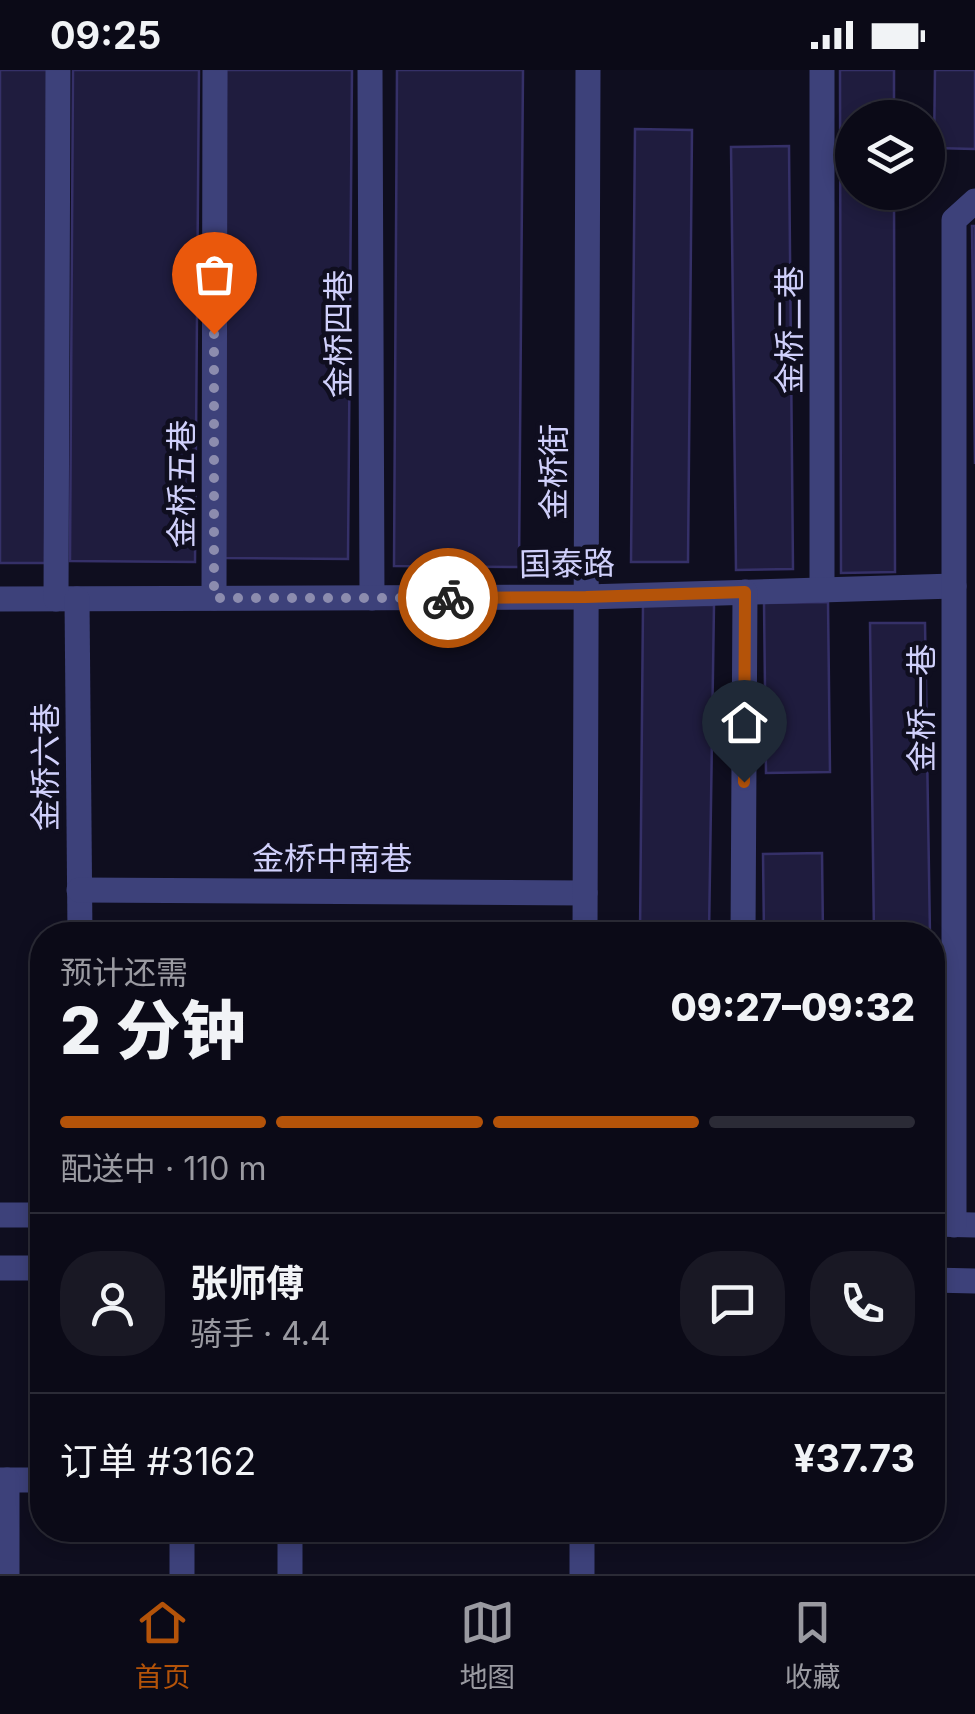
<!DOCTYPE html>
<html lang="zh">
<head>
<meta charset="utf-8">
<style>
	:root { --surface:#0b0a17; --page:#191824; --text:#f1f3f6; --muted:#9a9aa1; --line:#2b2b36; --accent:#b45309 }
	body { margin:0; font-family:Inter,"Noto Sans SC",sans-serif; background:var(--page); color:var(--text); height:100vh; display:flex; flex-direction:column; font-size:38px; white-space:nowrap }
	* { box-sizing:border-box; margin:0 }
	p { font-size:32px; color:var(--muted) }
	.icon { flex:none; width:55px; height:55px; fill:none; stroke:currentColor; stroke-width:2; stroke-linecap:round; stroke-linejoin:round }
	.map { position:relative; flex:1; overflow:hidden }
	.details { position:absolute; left:30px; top:852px; width:915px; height:620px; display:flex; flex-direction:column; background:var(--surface); border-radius:40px; box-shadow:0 5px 15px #0003,0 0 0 2px var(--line) }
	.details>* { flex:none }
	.tools { position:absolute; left:835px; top:30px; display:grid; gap:20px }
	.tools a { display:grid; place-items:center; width:110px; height:110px; border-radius:50%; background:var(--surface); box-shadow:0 5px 15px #0003,0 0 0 2px var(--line); font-size:50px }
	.pin { position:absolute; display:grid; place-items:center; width:85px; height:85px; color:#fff; margin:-102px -42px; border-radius:50% 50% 50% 0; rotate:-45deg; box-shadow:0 0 10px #0007 }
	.pin .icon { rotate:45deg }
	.courier { position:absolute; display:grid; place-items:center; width:100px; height:100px; margin:-50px; border:8px solid #b45309; border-radius:50%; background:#fff; color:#222; box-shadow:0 2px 12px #0007 }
	.headline em { font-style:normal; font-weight:800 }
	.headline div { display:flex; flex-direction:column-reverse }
	.headline { display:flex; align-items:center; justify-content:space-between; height:170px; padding:0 30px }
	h1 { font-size:65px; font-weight:800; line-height:75px }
	.bar { display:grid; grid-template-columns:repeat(4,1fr); gap:15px 10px; align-content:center; height:120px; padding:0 30px }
	.bar i { height:12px; border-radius:8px; background:var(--line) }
	.bar .active { background:var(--accent) }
	.bar p { grid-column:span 4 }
	.line { display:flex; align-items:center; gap:25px; padding:0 30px; border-top:2px solid var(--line) }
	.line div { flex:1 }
	.round { display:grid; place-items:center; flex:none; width:105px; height:105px; border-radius:40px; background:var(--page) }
	.status { display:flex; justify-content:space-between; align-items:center; height:70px; padding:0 50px; background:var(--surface); direction:ltr }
	.status svg { height:28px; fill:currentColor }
	.tabs { display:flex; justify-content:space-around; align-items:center; height:140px; border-top:2px solid var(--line); background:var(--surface); font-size:28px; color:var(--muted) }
	.tabs a { display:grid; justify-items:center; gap:5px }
	.tabs .active { color:var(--accent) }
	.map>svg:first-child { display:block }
</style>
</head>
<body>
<div class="status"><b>09:25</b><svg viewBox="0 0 49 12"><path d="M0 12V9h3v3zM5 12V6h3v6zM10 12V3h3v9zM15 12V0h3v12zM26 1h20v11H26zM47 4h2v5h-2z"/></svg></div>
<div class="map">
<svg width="975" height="1504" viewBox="0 0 975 1504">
	<rect width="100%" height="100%" fill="#0f0e1f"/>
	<g fill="#1f1c3e" stroke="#353068" stroke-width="2.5">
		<polygon points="0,0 49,0 45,493 0,493"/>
		<polygon points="73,0 199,0 195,492 70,491"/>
		<polygon points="226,0 352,0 348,489 223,488"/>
		<polygon points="397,0 523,0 519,497 394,496"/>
		<polygon points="840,0 894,0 894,48 852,48 852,122 894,122 895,502 841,503"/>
		<polygon points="935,0 975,0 975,79 934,78"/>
		<polygon points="635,59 692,60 688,492 631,492"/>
		<polygon points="789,76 793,499 736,500 731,77"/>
		<polygon points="972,156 975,156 975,394"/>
		<polygon points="828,532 830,702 766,703 764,533"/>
		<polygon points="643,535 714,535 709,865 640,865"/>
		<polygon points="870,553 925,553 930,865 874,865"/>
		<polygon points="822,783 823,865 764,865 763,784"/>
	</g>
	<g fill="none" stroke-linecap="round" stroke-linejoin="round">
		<g stroke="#3d417a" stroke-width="25">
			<polyline points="370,0 372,528"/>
			<polyline points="822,0 822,520"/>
			<polyline points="214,528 215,0"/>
			<polyline points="0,529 586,527 954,516"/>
			<polyline points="56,529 58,0"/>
			<polyline points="77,529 80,865"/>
			<polyline points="79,820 585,823"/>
			<polyline points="585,865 588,0"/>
			<polyline points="743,865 745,522"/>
			<polyline points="0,1145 42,1145"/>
			<polyline points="932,1154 975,1155"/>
			<polyline points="954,1155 954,150 975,131"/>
			<polyline points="0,1198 42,1198"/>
			<polyline points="932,1210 975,1211"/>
			<polyline points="0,1410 42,1410"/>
			<polyline points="182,1460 182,1504"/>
			<polyline points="7,1504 7,1410"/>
			<polyline points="290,1504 290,1460"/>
			<polyline points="582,1504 582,1460"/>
		</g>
	</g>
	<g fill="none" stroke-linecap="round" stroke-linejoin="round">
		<polyline stroke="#8c8cae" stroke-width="10" stroke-dasharray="0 18" points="214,264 214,528 448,528"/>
		<polyline stroke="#b45309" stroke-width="12" points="448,528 586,527 745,522 744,712"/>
	</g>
	<g text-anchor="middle" stroke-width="9" stroke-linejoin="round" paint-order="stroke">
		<g font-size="32" fill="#d0d0fb" stroke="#0f0e1f">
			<text transform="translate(790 260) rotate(-90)" y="11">金桥二巷</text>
			<text transform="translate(339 264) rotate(-90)" y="11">金桥四巷</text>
			<text transform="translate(554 402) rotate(-90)" y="11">金桥街</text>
			<text transform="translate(182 414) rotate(-90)" y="11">金桥五巷</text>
			<text transform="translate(567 494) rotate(-1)" y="11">国泰路</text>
			<text transform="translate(922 638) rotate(-90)" y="11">金桥一巷</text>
			<text transform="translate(46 697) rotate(-90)" y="11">金桥六巷</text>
			<text x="332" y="800">金桥中南巷</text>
		</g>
	</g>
</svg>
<div class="tools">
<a><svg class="icon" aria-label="layers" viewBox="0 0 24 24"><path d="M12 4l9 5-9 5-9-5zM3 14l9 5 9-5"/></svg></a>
</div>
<div class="pin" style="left:214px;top:264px;background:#ea580c"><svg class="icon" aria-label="bag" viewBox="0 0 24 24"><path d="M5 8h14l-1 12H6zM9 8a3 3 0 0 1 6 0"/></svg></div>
<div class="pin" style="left:744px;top:712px;background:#1f2937"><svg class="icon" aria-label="home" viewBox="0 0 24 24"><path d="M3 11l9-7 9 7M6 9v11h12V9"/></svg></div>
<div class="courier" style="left:448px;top:528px"><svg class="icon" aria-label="bike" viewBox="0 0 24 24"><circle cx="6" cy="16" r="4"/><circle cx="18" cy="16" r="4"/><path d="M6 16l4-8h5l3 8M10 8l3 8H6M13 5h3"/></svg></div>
<section class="details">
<div class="headline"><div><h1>2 分钟</h1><p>预计还需</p></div><em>09:27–09:32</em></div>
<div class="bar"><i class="active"></i><i class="active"></i><i class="active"></i><i></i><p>配送中 · 110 m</p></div>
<div class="line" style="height:180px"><a class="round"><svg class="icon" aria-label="person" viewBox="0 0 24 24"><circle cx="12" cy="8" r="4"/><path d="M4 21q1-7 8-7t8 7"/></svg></a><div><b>张师傅</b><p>骑手 · 4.4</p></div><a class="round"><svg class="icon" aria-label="chat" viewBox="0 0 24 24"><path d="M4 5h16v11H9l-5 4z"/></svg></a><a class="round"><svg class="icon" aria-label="phone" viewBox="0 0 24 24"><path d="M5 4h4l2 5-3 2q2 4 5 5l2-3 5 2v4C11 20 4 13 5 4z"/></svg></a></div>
<div class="line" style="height:130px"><div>订单 #3162</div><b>¥37.73</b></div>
</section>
</div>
<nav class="tabs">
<a class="active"><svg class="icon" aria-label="home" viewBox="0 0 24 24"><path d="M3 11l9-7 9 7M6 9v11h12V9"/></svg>首页</a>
<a><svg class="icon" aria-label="map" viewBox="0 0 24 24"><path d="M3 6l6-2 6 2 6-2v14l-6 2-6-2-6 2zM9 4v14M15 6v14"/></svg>地图</a>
<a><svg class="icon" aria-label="saved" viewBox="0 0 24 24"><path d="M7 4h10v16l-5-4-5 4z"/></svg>收藏</a>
</nav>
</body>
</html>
